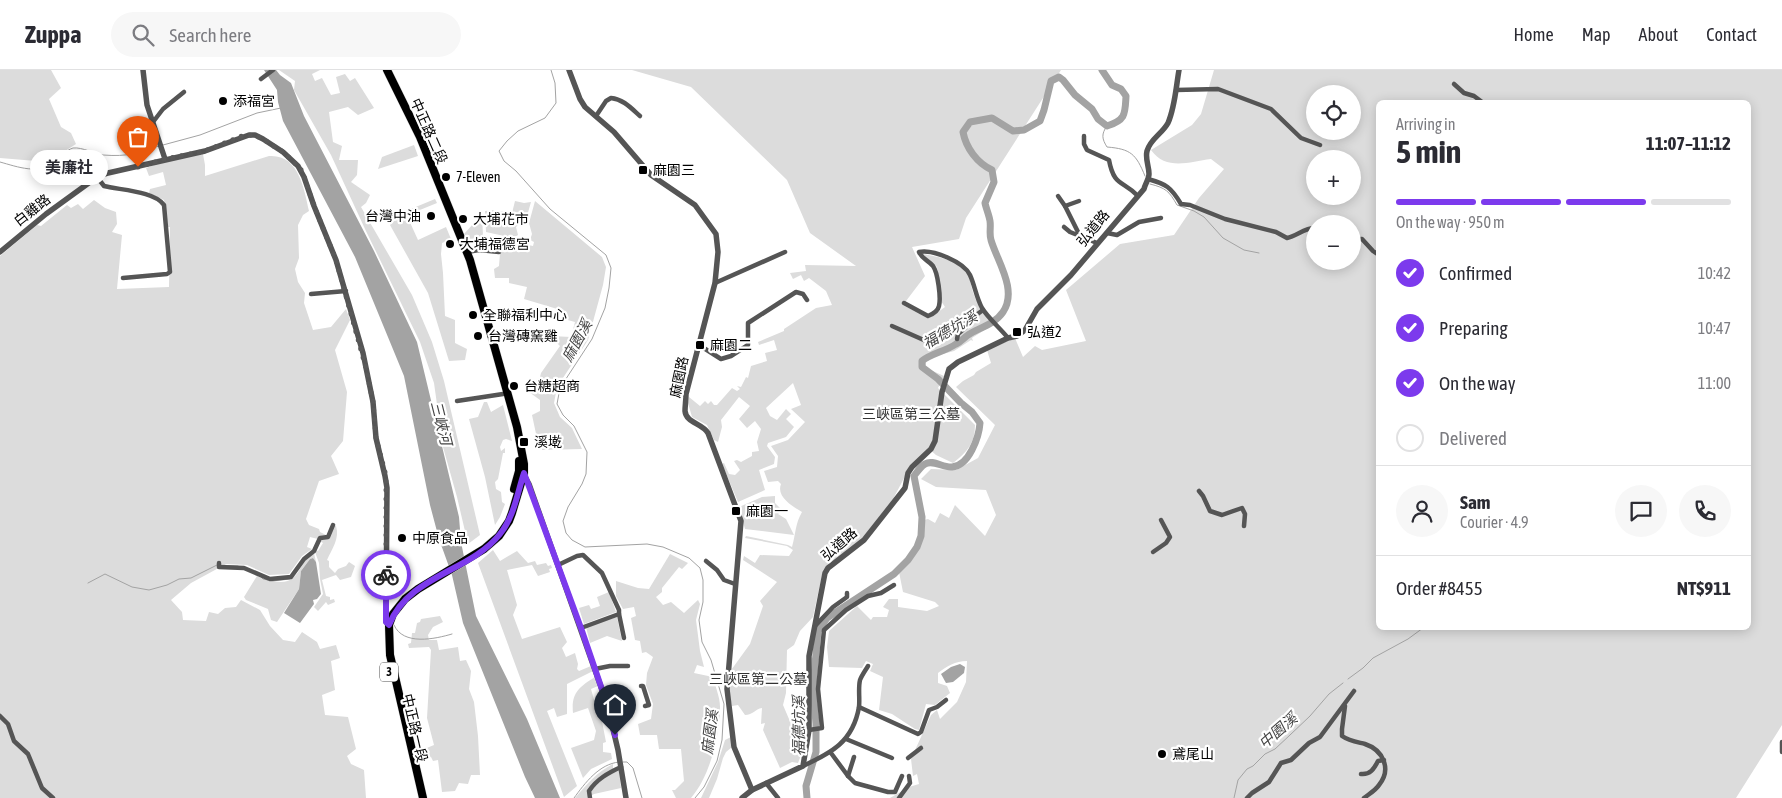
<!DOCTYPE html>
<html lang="en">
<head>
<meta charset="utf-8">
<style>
	:root { --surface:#fff; --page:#f7f7f7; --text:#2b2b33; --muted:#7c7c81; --line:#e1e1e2; --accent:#7c3aed }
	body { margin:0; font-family:"Asap Condensed","Noto Sans TC",sans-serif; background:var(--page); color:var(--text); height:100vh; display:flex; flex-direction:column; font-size:19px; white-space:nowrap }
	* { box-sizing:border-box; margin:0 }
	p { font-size:16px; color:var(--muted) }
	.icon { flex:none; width:28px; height:28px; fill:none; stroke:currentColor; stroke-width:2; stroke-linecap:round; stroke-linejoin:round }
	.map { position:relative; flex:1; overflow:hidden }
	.side { position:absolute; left:1376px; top:30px; width:375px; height:530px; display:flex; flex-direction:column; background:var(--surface); border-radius:8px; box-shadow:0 2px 12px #0003 }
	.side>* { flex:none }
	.fabs { position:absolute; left:1306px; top:15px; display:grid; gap:10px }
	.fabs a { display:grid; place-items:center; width:55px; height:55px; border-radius:50%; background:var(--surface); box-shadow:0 2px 12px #0003; font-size:25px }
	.pin { position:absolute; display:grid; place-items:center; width:42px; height:42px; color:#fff; margin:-51px -21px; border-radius:50% 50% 50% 0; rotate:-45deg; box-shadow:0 0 5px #0007 }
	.pin .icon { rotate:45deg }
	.courier { position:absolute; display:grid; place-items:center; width:50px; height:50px; margin:-25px; border:4px solid #7c3aed; border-radius:50%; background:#fff; color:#222; box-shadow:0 1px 6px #0007 }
	.bubble { position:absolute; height:35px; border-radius:18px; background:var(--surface); box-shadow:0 2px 12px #0003; font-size:16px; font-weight:700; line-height:35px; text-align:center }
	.overview em { font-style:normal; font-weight:700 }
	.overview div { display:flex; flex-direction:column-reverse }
	.overview { display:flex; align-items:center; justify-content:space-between; height:85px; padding:0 20px }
	h1 { font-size:32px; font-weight:700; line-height:38px }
	.bar { display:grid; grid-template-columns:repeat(4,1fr); gap:8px 5px; align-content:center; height:60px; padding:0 20px }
	.bar i { height:6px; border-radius:4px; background:var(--line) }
	.bar .on { background:var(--accent) }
	.bar p { grid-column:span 4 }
	.line { display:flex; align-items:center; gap:12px; padding:0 20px; border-top:1px solid var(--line) }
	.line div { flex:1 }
	.round { display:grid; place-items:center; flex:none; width:52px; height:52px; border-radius:26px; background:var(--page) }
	ol { padding:0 20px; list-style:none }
	li { display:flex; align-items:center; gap:15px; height:55px }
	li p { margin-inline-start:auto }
	li .icon { padding:5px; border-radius:50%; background:var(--accent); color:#fff; stroke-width:4 }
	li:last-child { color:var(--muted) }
	li i { width:28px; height:28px; border:2px solid var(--line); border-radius:50% }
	header { display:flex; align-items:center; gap:30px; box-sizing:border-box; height:70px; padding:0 25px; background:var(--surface); border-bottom:1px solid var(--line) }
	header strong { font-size:24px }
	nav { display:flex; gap:28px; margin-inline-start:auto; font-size:18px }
	.search { width:350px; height:45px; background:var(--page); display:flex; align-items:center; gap:12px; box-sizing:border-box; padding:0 18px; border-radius:28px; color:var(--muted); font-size:19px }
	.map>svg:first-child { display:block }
</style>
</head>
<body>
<header>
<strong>Zuppa</strong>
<div class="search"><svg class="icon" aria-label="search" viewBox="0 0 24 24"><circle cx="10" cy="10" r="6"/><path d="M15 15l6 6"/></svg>Search here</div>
<nav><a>Home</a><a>Map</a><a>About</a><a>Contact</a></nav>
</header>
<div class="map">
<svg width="1782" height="728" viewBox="0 0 1782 728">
	<rect width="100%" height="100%" fill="#fff"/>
	<g fill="#dcdcdc" fill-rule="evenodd">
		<polygon points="0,0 51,0 61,18 49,29 61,57 71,63 76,74 48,92 0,88"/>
		<polygon points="279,0 320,0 312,4 315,11 322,8 331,25 340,23 336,7 345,4 350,11 355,8 374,38 358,45 348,37 329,42 333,72 342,76 339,90 358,90 357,105 351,112 370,125 366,133 361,137 412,225 432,272 444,311 480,465 468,474 457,427 443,377 434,313 420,272 365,159 331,85 294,20 295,11"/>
		<path d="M632,0h429l-95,148 -7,21 -47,8 13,29 -22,29 24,13 7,-3 11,-8 -4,-6 -4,-34 -12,-9 -1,-4c14,3 34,6 43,19 4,6 4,15 7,22 4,12 12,20 20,29l-22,14 1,3 -2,-1 -17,11 -22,6 -6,4v7l18,8 -6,12 37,37c0,18 -8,27 -22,38l-17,-8 -8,-7 -2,4 -15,13 -18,34 -34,43 -36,28 -10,47 -13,14 -6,14 -7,5 -1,43 -3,12 15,35 -1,4 6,6 -5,13 -6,-1 -12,6 -17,-38 2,-7 -4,1 1,-16c-7,1 -9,7 -17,7l-7,-10 -6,1 -3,-13v-20l21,-29 13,-38 -3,-5 17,-19 -34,-22 1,-4 11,7 5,-8 29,1 4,-6 -6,-4 -42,-8 1,-2 42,9 4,2c4,-14 3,-23 10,-35 -10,-6 -26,-15 -21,-28l-3,-3 -10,1 -4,-11 13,-4 1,-11 -7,-10 17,-6 17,-18 -14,-13 10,-4 -8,-22 -27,25 4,8 7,4 9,-11 5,5 -5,5 8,8 -8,10 -18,6 -1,3 8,11 -1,7 -15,6 6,20 -27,12 -16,-38 2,-1 5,11 6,1 5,-5 -6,-9 3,-1 4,2 11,-6v-4l7,-1 -2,-9 4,-13 -6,-8 -8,7 -8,-9 11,-13 -11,-9 -18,23 1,7 -4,15 -4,-2 -7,-15 -15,-8 -4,-14 1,-6 11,9 5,-5 3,3 3,-3 3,4h3l15,-17 5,3 3,-2 -3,-3 4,1 5,-10 2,1 3,-12 16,-5 -2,-8 12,-3 -3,-10 -15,5 -1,-3 26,-11v-2l32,-21 16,-3 -6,-14 -17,-13 -5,3 -3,-6 -8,4 -3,-6 16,-2 -1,-6 51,1 -46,-33 -23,-53 -96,-93z"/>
		<path d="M1214,0h568v655l-46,73h-846l19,-11 10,-3 -2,-10 -4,2 -2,-17 20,-44 6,-5 3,9 17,-17 9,-20 1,-21c-12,0 -20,5 -29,12v10l9,3 3,7 -15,12 -9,-1 -7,26 -4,-1 -23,-15 -13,-4 4,-33 -13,-6 3,-7 -7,-3 -4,7 -33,-1 -2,-20 2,-16 28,-25 14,14 2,-3h14l2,-7 -6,-3 6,-8h9v8l29,4 12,-5 -4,-4 -32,-10 -4,-20c19,-18 25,-26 25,-52l4,-1 7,4 5,-10 9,5 6,-13 30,31 11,-21 -10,-25 -50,-3 -15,-8 10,-10 25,1 22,-12 17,-33 -39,-38 7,-6 11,-6 2,-3 15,-9 -4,-13 28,-12 8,19 12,-11 7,4 44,-9 -20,-51 54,-46 54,-9 25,-37 25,-29 -13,-10c-22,3 -45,12 -60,-9l41,-25 9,-11zM1315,24h37v37h-37zM1379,32h370v526h-370zM1315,89h37v37h-37zM1315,154h37v37h-37z"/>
		<polygon points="414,75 418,86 378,99 382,87"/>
		<path d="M203,84l2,11v11l64,-20c30,-2 35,33 40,55l-6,4 -5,10 1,33 -4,11 3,13 7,11 -1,10 9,27 18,-3 15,-18 4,11 -15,30 12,42 -4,49 -12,15 8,18 -20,7 -13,38 3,6 10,4 1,3 6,3 -7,1 -1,3 -8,-2 -3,10 5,2 -10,7 -13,18 -20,1 -22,-10 -21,-1 -35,19 -20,17 11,12 1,8 23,1 3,-9 9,2 7,-6 11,-1 5,-7 19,10 10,16 13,14 12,2 7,-10 15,10 3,7 16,-4 4,13 -9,3 4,29 -13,5 3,20 23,2 8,32 -9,7 4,8 13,6 2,28h-366v-542l37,-31 4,1 26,-21 4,3 7,-4 5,5 11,-9 11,8 11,4 1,12 -5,8 10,3 -5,54 52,-2 1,-60h-2l-4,-27 -15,-7 1,-4 16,-4 -3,-13 -14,4 -3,-8 19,-7z"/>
		<path d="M435,129l2,4 -27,11 -2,4 10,22 28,-13 5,12 -9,4 -1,11 2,19 2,43 10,4v23l12,6 -2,11 -16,1 -21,-68 -38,-68c4,-6 11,-7 16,-14z"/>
		<polygon points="515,131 524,133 531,132 525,153 520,153 516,157 518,165 513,168 486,162 485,141 494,140 512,143"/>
		<path d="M535,131l67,56 4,10 -3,18 -15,55 -31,47 -3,16 6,14 12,11 10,21 -40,1v-7h-4l-6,-28 8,-4v-11l-11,-8 1,-6 10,-9 1,-4 19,-27 -6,-6 -3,3 -2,-2 2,-5 20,1 4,-15 -11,-3v-8l-40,-12 3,-12 -18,-4v-5h-14l-1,-9 5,-3 2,-25c11,3 22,2 32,5l1,-4 -4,-2 2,-6 -3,-11z"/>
		<polygon points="482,144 483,166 476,167 476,171 467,174 464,164"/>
		<polygon points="484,332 487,332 491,342 503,335 512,371 506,369 503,370 500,377 501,381 505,378 505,383 503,383 498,409 495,412 496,419 501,422 502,432 505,434 500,447 495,455 485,407 469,349 478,347"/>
		<polygon points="775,426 775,433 782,440 778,444 786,449 794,465 745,459 739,437 762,427"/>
		<path d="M333,456h3c4,12 -4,23 -9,34l2,1v6l6,6 3,-4 8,-3 3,-4 6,4 -4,11 -11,3 -4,-5 -14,5 4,16 4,1v3l4,-1 1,3 -7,3 -2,-3 -8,9 -4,-4 9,-13 -3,-15 -1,-16 -4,-11 1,-2 2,1 5,-8 -3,-2 8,-4z"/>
		<polygon points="493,480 500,491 517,481 528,493 535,491 537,495 546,493 548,496 551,495 552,498 549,499 550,502 538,506 532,495 507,500 517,535 513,545 522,569 560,557 567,572 562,578 566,587 575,583 578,594 577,599 579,601 591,596 593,601 567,614 567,644 557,647 554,638 547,641 577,716 564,727 478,493"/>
		<path d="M314,483l2,9 -3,-4 -3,1 -9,12 -2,18 -22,33 -6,-2 -3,-11 -22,-9 -2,-3 13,-21c10,4 27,10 36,2 8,-7 8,-16 21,-25z"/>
		<path d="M670,484l18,9 -6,6 -3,-2 -17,21v4l-6,5 7,8 8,-3 13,11 14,-13 2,4 -4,16 4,31 4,16 -7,-2 -3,8 19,4c2,9 7,20 7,30 0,28 -10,69 -29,91h-15l-4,-8h3l9,-9 -3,-32h-22l-2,-14h-17l-2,-11 13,-5 2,-15 -7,-19 1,-12 6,-16 -7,-5 -4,1 -2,-12 -5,-1 -4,-22 5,-2 -2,-9 -11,2 -7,-13v-15l22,7 11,1z"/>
		<polygon points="609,522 616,542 584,554 579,538 589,535 591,539 600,536 597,527"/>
		<polygon points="440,546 443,552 433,557 428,565 429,570 437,570 439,580 458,577 460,591 466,590 471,601 469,619 474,632 478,666 480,705 471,705 468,714 459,713 455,721 442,722 438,690 433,691 431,687 418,691 417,682 434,675 427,648 431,580 429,577 409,578 408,574 411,573 412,563 415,563 417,553 420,552 421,549"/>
		<polygon points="617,547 622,571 607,566 590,573 586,557"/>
		<path d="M595,607l3,9 -7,3 5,18 3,-1 7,36 -3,1v9l8,1 1,6 -21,10 -8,9 -12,-30 23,-8 2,-9 -8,-23 -15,5c-2,-20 6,-26 22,-36z"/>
		<polygon points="731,667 732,677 726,682 723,688 717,709 709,728 701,728 718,692 725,670"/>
		<path d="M613,694v8l6,-1 2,17 -27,6 -7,4h-12c12,-14 22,-26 38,-34z"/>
	</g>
	<g fill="#a3a3a3">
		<polygon points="264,0 276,0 280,5 291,13 304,46 374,181 417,272 459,447 461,472 476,546 527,649 560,728 535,728 525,707 463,553 452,505 439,469 430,435 404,306 355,187 283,51 278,32 277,20"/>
		<polygon points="313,488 316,492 321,524 317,529 313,530 314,534 300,553 284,543 299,519 301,501 310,489"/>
		<polygon points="960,594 965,597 964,603 953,612 946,613 941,604 951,597"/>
	</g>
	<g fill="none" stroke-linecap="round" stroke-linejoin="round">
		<g stroke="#a3a3a3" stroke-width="1">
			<polyline points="551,0 555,13 556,33 545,48 518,61 507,71 499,81 504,91 516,101 550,139 606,185 611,198 609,218 605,238 592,269 560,318 557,334 563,345 574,356 587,382 586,404 582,414 568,437 563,451 566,463 572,470 585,477 647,474 663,477 689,488 700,498 703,510 703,532 699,550 702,572 711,590 724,634 722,670 717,691 704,717 695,728"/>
			<path d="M1107,56c-6,8 -5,13 0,21 24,2 29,7 38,29"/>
			<polyline points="163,75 200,65 257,43 281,38"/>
			<path d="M0,92c18,5 39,13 55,0 5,-4 11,-12 18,-14 10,-1 21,6 30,7 26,2 33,-2 56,-9"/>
			<path d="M1150,114c16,4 19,7 27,21l17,6 10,6 19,21 21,12 15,3"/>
			<polyline points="261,507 263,509 268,510"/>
			<polyline points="272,511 290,509"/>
			<polyline points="88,513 105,504 132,517 149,520 167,515 179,509 191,508 217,495 238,496"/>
			<path d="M394,555c9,21 41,14 58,9"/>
			<polyline points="1348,609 1363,598 1373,588 1408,569 1423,558"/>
			<polyline points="623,692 627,692 633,698 642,728"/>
			<path d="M574,728c11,-15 25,-34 45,-36"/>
			<polyline points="1234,728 1238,710 1247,699 1253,696 1265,684 1275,679 1290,665 1310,646 1329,624 1343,613"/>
		</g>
		<path stroke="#a3a3a3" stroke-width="7" d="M807,728l-1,-12 10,-34v-28l-3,-37 5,-56 9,-13 67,-44 14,-14 9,-13 4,-11 1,-19 -8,-41c3,-4 7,-10 11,-12 8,-5 18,4 27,3 17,-1 27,-30 28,-44l-8,-11 -11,-9 -23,-24 -16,-12v-6c8,-7 24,-10 34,-17 4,-2 8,-6 12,-9 11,-7 27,-11 35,-23 15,-22 -6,-51 -12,-72 -2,-6 0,-13 -1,-19 -1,-6 -4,-13 -5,-18l9,-21 -2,-12c-15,-7 -26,-22 -29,-38l7,-10 22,-4 21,13 11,-1 16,-9 4,-11 7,-29 8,-4 4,3 12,15 17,14 6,10 9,7c19,-6 18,-12 19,-30l-5,-7 -9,-4 -10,-15"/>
		<g stroke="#dbdbdb" stroke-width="9">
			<g id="primary">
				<polyline points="387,0 420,67 470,190 517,357 524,394 524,403 512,443 509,451 499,466 484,479 418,519 405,529 393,544 389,555 390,585 423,728"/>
				<polyline points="514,419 519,401 519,391"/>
			</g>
		</g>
		<g stroke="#555" stroke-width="4.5">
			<polyline points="261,9 273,0"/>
			<polyline points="1454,14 1464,23 1474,26 1482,32"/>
			<polyline points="1176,20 1218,19 1271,39 1301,68 1320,75"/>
			<path d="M596,46l10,-15 5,-3c12,1 20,10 29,18"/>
			<polyline points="153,52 163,39 184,22"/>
			<path d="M1084,66v8l3,6 22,10c5,27 14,20 29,36"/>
			<path d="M97,107l7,9c15,4 51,5 60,19l6,67 -3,2 -44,4"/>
			<path d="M1148,109c18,5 23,8 33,25l9,1 35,14 51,13 11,6c10,-2 17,-10 28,-10"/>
			<polyline points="1058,126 1065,136 1080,166"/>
			<polyline points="1065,136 1079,131"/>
			<polyline points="1064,157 1070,162 1097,173"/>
			<polyline points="1107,163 1117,165 1139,152 1161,148"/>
			<polyline points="1352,169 1362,169 1373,181 1379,185"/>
			<polyline points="467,182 479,180 499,182"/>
			<polyline points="715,213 785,182"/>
			<polyline points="311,224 346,221"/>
			<path d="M904,233l24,13c5,-2 10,-5 11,-10 2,-8 -1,-33 -6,-40 -5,-6 -11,-7 -14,-14 14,-3 45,10 51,23 5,11 6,22 12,33 6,10 18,20 26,30"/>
			<polyline points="892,256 926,271 960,257 983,240"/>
			<polyline points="957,269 958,264 973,251"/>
			<polyline points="699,275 721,289 731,286 748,275 748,253 796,222 803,224 807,230"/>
			<polyline points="457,331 503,324"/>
			<polyline points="1199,421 1203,426 1210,441 1222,445 1242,438 1245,444 1244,456"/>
			<polyline points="1153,482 1166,473 1170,467 1161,450"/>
			<polyline points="706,491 717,500 724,510 735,514"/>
			<polyline points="219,493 219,497 244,498 270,509 291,507 304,489 314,481 320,468 328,467 333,455"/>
			<polyline points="558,495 577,486 583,485 602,503 619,540 619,544 581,558"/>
			<polyline points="619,544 624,568"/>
			<polyline points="815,556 833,537 847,527 847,523"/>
			<polyline points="595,599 610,596 628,596"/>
			<polyline points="641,616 643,616 649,635 645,636"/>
			<path d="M1345,636l-3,23v7c7,5 15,6 23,8 18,6 27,25 14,41 -3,5 -10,9 -15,13"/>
			<polyline points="859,637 918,664 921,662 929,640 937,637 946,630"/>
			<polyline points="0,646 8,654 14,671 28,684 42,718 53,728"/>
			<polyline points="809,660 822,658 818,619 824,560 846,540 868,526 881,523 894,515"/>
			<polyline points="846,669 892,688"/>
			<polyline points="1782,672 1782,682"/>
			<polyline points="831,683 848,706 855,713 888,722 895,722 902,706"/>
			<polyline points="908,688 921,678"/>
			<path d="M803,696c28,-13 50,-24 56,-59 1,-8 -1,-19 1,-27 2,-5 5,-9 8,-14"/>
			<path d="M1361,704c9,1 13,-5 17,-13l6,-1"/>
			<polyline points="848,706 854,687"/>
			<polyline points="766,713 778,728"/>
			<path d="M590,728l-1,-7c8,-12 19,-18 32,-24"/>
			<polyline points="899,728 910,713 909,706"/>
			<polyline points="1247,728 1252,723 1269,712 1281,693 1291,690 1309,673 1320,667 1354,621"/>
		</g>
		<g stroke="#555" stroke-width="5.5">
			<polyline points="143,0 147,35 165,89"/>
			<path d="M569,0l11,29 5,8 29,25 37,43 44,30 21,29 2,18 -3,31 -29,111c0,6 -1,12 -1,17 1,12 17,12 23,22l33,88 -14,168 7,58 18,43"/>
			<polyline points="0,182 46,144 97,107 108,103 205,81 249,65 255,65 263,69 283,82 298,96 304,107 314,136 336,190 363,283 373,332 376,368 385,406 387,418 386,552 389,555"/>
			<polyline points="523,403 529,414 607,634 618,680 626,728"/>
			<path d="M742,728l10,-8 51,-24 6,-36v-74l16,-83 3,-5 36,-28 41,-52 3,-15 4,-6 19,-18 4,-8 7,-49 7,-23 9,-7 50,-24 9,-2 8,-6 12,-21 34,-34 73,-86c1,-5 5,-10 5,-15 0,-8 -4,-15 -2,-23 3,-12 15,-17 21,-28 7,-16 8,-36 11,-53"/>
		</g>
		<use href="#primary" stroke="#000" stroke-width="8"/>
	</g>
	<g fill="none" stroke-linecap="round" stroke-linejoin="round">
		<polyline stroke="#595959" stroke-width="5" stroke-dasharray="0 9" points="138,97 165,89 205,81 242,66 254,65 263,69 283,82 298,96 302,101 314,136 336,190 366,298 373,332 376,368 386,406 386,505"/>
		<path stroke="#7c3aed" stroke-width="6" d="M386,505v47l3,3c20,-50 81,-53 111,-91 14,-17 17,-40 24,-61l57,155 26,76 8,31"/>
	</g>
	<g fill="#000" stroke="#fff" stroke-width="2">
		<circle cx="223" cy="31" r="5"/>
		<rect x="638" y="95" width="10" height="10" rx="2.5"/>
		<circle cx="446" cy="107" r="5"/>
		<circle cx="431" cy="146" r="5"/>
		<circle cx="463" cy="149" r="5"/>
		<circle cx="450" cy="174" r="5"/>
		<circle cx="473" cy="245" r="5"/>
		<rect x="1012" y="257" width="10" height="10" rx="2.5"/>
		<circle cx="478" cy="266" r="5"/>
		<rect x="695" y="270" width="10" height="10" rx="2.5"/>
		<circle cx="514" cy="316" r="5"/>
		<rect x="519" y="367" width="10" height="10" rx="2.5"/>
		<rect x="731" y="436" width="10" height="10" rx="2.5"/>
		<circle cx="402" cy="468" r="5"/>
		<circle cx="1162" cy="684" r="5"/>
	</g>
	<g text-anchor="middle" stroke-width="4.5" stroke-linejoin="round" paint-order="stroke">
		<rect fill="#fff" stroke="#4c4c4c" stroke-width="1" x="380" y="592.5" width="18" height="19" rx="4"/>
		<g font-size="12" font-weight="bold" fill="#000">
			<text x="389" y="606">3</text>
		</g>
		<g font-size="14" fill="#000" stroke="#fff" text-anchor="start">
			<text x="233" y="36">添福宮</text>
			<text x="653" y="105">麻園三</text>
			<text x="456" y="112">7-Eleven</text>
			<text x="421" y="151" text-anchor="end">台灣中油</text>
			<text x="473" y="154">大埔花市</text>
			<text x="460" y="179">大埔福德宮</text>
			<text x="483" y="250">全聯福利中心</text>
			<text x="1027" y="267">弘道2</text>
			<text x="488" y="271">台灣磚窯雞</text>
			<text x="710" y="280">麻園二</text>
			<text x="524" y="321">台糖超商</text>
			<text x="534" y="377">溪墘</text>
			<text x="746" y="446">麻園一</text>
			<text x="412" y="473">中原食品</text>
			<text x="1172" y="689">鳶尾山</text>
		</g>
		<g font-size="14" fill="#000" stroke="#fff">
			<text transform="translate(429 61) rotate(66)" y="5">中正路二段</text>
			<text transform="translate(32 140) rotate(-38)" y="5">白雞路</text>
			<text transform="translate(1093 158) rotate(-51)" y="5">弘道路</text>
			<text transform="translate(679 307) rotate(-78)" y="5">麻園路</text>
			<text transform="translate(839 474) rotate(-41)" y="5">弘道路</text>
			<text transform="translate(415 658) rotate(77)" y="5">中正路一段</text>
		</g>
		<g font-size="14" fill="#333" stroke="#fff">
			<text x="911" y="349">三峽區第三公墓</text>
			<text x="758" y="614">三峽區第二公墓</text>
		</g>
		<g font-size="15" font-style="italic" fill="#444" stroke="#fff">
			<text transform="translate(950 260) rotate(-30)" y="5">福德坑溪</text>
			<text transform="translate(577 271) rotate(-61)" y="5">麻園溪</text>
			<text transform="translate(441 353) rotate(76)" y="5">三峽河</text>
			<text transform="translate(799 656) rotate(-90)" y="5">福德坑溪</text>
			<text transform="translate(1278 661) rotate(-41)" y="5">中園溪</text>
			<text transform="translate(710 662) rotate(-83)" y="5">麻園溪</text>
		</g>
	</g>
</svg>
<div class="fabs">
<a><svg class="icon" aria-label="locate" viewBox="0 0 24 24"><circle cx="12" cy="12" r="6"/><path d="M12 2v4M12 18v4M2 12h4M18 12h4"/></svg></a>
<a>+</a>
<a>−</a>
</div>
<div class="pin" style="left:138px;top:97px;background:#ea580c"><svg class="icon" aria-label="bag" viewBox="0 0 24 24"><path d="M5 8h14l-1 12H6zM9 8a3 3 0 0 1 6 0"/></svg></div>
<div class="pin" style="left:615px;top:665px;background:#1f2937"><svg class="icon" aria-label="home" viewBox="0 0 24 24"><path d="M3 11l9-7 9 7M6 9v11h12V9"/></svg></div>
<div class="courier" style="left:386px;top:505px"><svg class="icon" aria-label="bike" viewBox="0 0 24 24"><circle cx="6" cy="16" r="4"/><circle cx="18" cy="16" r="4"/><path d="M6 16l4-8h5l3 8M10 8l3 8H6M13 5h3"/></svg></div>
<div class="bubble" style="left:30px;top:80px;width:78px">美廉社</div>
<section class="side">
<div class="overview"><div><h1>5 min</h1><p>Arriving in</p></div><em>11:07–11:12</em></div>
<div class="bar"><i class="on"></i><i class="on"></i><i class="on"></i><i></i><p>On the way · 950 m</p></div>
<ol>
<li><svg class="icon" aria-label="check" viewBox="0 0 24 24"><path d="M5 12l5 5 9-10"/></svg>Confirmed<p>10:42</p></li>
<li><svg class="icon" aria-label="check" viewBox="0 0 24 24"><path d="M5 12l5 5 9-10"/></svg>Preparing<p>10:47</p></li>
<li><svg class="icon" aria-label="check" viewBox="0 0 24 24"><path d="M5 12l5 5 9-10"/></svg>On the way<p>11:00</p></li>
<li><i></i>Delivered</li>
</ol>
<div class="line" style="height:90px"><a class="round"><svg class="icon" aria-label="person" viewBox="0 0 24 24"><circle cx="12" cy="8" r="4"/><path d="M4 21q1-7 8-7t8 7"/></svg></a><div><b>Sam</b><p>Courier · 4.9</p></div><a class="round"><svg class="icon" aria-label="chat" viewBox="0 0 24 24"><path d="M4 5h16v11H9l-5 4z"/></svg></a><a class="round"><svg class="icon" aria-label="phone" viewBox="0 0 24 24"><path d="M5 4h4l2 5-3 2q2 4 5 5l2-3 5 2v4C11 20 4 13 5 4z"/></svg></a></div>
<div class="line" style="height:65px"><div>Order #8455</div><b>NT$911</b></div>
</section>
</div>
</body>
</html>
